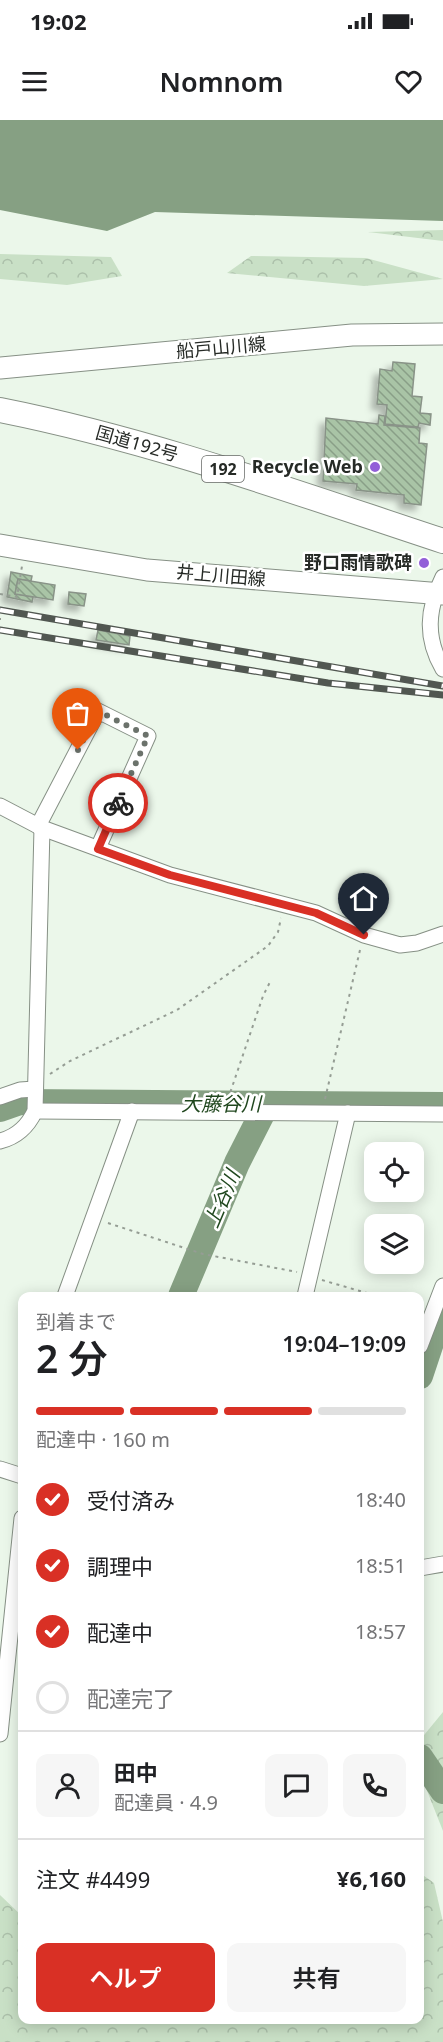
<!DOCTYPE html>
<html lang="ja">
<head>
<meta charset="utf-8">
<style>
	:root { --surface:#fff; --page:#f6f6f6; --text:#202124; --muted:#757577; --line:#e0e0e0; --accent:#d93025 }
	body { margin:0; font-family:"Noto Sans","Noto Sans JP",sans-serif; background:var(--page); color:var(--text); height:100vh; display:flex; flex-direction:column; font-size:22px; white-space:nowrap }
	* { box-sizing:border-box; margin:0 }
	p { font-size:20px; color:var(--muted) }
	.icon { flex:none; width:33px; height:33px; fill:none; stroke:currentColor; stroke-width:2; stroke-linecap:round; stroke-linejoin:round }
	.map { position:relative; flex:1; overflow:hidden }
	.side { position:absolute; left:18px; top:1172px; width:406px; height:732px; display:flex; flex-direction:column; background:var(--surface); border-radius:12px; box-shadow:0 3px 15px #0003 }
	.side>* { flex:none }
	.tools { position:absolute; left:364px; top:1022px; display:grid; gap:12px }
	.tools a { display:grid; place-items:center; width:60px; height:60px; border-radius:12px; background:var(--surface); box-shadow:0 3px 15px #0003; font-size:30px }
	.pin { position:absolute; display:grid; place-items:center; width:51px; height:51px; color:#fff; margin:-62px -26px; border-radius:50% 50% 50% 0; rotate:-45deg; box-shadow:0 0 6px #0007 }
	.pin .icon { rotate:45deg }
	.courier { position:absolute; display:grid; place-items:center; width:60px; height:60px; margin:-30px; border:4px solid #d93025; border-radius:50%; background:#fff; color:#222; box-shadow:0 2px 8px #0007 }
	.summary em { font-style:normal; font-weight:600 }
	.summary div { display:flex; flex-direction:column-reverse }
	.summary { display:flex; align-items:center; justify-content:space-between; height:102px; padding:0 18px }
	h1 { font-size:39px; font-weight:600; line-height:45px }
	.bar { display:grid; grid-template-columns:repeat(4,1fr); gap:9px 6px; align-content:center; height:72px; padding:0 18px }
	.bar i { height:8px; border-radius:4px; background:var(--line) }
	.bar .selected { background:var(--accent) }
	.bar p { grid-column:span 4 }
	.line { display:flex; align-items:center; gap:15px; padding:0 18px; border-top:2px solid var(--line) }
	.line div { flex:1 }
	.round { display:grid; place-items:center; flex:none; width:63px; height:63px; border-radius:12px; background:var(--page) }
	ol { padding:0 18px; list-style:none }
	li { display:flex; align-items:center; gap:18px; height:66px }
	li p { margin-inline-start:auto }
	li .icon { padding:6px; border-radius:50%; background:var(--accent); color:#fff; stroke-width:4 }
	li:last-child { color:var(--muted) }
	li i { width:33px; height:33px; border:3px solid var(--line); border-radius:50% }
	.action { display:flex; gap:12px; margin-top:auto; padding:12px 18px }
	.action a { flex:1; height:69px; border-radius:12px; background:var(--accent); color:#fff; font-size:24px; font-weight:600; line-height:69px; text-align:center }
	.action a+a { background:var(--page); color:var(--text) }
	.status { display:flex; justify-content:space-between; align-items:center; height:42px; padding:0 30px; background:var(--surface); direction:ltr }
	.status svg { height:16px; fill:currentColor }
	header { display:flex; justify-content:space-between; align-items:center; height:78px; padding:0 18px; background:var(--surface); font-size:27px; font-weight:600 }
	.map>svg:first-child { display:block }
</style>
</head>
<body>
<div class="status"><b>19:02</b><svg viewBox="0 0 49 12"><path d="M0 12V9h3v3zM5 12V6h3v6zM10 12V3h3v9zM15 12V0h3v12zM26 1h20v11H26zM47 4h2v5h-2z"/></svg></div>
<header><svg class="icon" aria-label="menu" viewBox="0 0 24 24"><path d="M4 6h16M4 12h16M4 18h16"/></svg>Nomnom<svg class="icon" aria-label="heart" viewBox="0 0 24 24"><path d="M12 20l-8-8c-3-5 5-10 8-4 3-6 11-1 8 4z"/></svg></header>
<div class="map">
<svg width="443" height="1922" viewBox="0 0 443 1922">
	<defs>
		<pattern id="forest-crowns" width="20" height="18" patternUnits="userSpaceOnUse" patternTransform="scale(1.5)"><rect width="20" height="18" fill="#c9e0c6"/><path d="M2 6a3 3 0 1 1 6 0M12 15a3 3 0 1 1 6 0" fill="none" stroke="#acc0aa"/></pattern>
		<pattern id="building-back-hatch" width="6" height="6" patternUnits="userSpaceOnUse" patternTransform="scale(1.5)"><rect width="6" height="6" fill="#a9c4a6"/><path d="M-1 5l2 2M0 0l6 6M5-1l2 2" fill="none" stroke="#899f87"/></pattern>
		<filter id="shadow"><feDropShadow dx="-5.5" dy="5.5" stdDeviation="3" flood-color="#0004"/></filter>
	</defs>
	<rect width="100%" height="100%" fill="#ebf7ea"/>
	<g fill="url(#forest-crowns)">
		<polygon points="443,110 443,121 368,112"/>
		<polygon points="0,134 111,137 122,156 67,165 0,159"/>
		<polygon points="251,136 366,138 443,159 364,166 227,153"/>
		<polygon points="443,1592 443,1711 420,1653 420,1620"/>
		<polygon points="420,1753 434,1763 443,1802 443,1922 0,1922 0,1775 22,1796 22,1899 420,1899"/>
	</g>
	<polygon fill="#86a083" points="0,0 443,0 443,101 155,92 107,111 0,90"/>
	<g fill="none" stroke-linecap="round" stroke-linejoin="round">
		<g stroke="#86a083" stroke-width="26">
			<polyline points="0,989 20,982 443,985"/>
			<polyline points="181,1176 237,1043 267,984"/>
			<polyline points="420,1256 443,1187"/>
			<polyline points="420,1637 443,1671"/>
		</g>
	</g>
	<g fill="url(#building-back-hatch)" stroke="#899388" stroke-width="1.5" filter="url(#shadow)">
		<polygon points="393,242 415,244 412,276 422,277 420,293 431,294 430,305 419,303 418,307 385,304 387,285 377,284 380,249 392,251"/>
		<polygon points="379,295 385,296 384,305 420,308 419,323 427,324 421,385 404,383 404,375 356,370 357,364 323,361 326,298 378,304"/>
		<polygon points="11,452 32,456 31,461 18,459 15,474 33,477 32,482 7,477"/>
		<polygon points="18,459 55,465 53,480 15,474"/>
		<polygon points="69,472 86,474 84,486 68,484"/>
		<polygon points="98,510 130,516 129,525 96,520"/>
	</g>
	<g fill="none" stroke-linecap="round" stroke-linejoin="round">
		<g stroke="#869085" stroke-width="17">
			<g id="minor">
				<path d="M443,457c-16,32 -18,61 0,92"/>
				<polyline points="0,686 42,708 170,755 316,793 364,815 400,825 417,823 443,814"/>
				<polyline points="38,706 98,591 148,616 98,728"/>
				<polyline points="0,977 20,970 35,969"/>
				<polyline points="35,991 443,994"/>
				<path d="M0,1021c16,-4 28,-15 35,-30l7,-283"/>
				<polyline points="65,1176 132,991"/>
				<polyline points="305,1176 348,993"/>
				<polyline points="420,1226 443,1166"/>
				<polyline points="0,1349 22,1356"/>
				<polyline points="420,1448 443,1444"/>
				<polyline points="0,1614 22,1398"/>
			</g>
		</g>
		<g stroke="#869085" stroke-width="23">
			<g id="secondary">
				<polyline points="0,248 352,215 443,214"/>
				<polyline points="0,425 147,450 443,474"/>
			</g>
		</g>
		<g stroke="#869085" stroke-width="26">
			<path id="trunk" d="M0,290c151,30 297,83 443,131"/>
		</g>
		<g stroke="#959d94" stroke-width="2" stroke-dasharray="3 4.5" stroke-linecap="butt">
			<polyline points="0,474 17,477 22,446"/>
			<polyline points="0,499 1,499"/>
			<polyline points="50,954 70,941 177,890 268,826 278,812 281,798"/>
			<polyline points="228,979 263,876 271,860"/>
			<polyline points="325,979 360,830"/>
			<polyline points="108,1103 203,1134 297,1152"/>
			<polyline points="322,1160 377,1176"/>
		</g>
		<use href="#minor" stroke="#fff" stroke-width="15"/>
		<use href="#secondary" stroke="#fff" stroke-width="21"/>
		<use href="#trunk" stroke="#fff" stroke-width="24"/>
		<g stroke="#515751" stroke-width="7">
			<g id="rail">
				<polyline points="0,490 443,566"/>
				<polyline points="0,510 328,563 443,575"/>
			</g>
		</g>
		<use href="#rail" stroke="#fff" stroke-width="4.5" stroke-dasharray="14" stroke-linecap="butt"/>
	</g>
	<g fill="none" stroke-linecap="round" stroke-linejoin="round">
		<polyline stroke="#6b726b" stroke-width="6" stroke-dasharray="0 10.8" points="78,630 98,591 148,616 118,683"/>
		<polyline stroke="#d93025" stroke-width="8" points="118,683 98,729 170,755 316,793 364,815"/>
	</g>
	<g fill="#925fd8" stroke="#fff" stroke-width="2">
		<circle cx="375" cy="347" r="6"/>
		<circle cx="424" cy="443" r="6"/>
	</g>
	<g text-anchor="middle" stroke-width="5" stroke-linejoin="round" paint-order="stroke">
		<rect fill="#fff" stroke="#676a67" stroke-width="1.5" x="202" y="336" width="42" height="26" rx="4.5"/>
		<g font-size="16" font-weight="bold" fill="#262a26">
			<text x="223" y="355">192</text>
		</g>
		<g font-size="18" fill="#262a26" stroke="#fff">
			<text transform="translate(221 228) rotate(-5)" y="6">船戸山川線</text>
			<text transform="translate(137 324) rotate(16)" y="6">国道192号</text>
			<text transform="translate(221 456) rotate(5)" y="6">井上川田線</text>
		</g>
		<g font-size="18" font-weight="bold" fill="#262a26" stroke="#fff" text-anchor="end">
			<text x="363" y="353">Recycle Web</text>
			<text x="412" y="449">野口雨情歌碑</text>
		</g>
		<g font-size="20" font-style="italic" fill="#20471e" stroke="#fff">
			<text x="221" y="991">大藤谷川</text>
			<text transform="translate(222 1079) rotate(-67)" y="7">上谷川</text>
		</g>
	</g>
</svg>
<div class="tools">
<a><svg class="icon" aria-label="locate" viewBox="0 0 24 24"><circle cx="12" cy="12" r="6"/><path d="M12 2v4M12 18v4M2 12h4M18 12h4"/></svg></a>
<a><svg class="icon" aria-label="layers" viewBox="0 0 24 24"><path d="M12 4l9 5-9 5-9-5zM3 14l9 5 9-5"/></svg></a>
</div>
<div class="pin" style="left:78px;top:630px;background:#ea580c"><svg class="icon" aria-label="bag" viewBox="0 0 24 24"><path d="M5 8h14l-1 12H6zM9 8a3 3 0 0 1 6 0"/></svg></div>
<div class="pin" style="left:364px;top:815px;background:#1f2937"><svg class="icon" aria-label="home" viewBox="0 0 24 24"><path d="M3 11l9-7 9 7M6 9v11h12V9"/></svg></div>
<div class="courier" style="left:118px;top:683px"><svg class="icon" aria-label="bike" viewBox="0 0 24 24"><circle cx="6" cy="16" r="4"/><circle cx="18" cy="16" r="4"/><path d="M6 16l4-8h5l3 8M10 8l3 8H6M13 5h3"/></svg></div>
<section class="side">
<div class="summary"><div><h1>2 分</h1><p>到着まで</p></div><em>19:04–19:09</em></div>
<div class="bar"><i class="selected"></i><i class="selected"></i><i class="selected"></i><i></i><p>配達中 · 160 m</p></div>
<ol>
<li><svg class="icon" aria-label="check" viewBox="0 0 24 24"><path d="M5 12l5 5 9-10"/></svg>受付済み<p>18:40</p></li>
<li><svg class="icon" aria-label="check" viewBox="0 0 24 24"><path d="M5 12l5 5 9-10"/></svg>調理中<p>18:51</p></li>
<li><svg class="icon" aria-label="check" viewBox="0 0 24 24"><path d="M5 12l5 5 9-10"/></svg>配達中<p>18:57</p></li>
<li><i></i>配達完了</li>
</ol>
<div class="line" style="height:108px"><a class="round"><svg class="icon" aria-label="person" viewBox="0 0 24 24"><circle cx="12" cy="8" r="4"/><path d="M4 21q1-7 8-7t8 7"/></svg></a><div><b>田中</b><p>配達員 · 4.9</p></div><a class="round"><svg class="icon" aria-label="chat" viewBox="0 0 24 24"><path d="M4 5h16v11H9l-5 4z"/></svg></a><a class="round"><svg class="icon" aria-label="phone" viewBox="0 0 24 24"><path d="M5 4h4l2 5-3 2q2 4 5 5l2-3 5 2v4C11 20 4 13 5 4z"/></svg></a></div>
<div class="line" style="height:78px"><div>注文 #4499</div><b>¥6,160</b></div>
<div class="action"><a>ヘルプ</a><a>共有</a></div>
</section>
</div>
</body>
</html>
